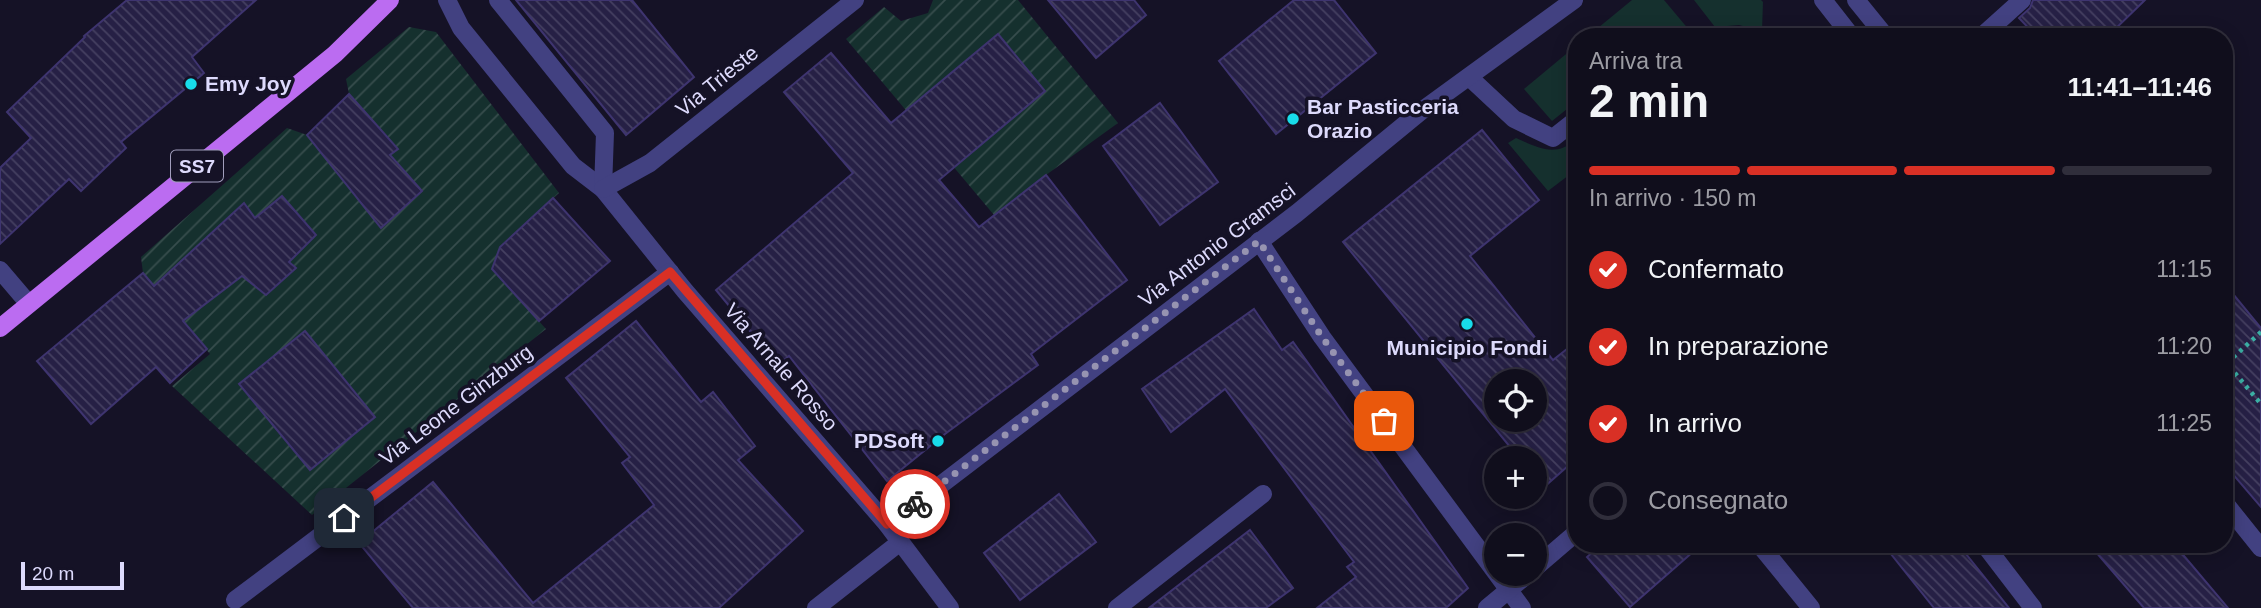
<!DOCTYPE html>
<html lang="it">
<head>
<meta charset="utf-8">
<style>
	:root { --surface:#100e1c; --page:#191725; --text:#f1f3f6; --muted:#9c9ca3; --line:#302e3b; --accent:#d93025 }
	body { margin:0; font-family:Arial,sans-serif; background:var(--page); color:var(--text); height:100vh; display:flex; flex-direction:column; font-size:26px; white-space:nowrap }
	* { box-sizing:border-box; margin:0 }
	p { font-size:23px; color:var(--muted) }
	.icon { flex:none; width:38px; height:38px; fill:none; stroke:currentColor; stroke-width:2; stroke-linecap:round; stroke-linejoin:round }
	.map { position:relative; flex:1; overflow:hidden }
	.details { position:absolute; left:1568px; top:28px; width:665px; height:525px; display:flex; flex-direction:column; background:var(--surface); border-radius:28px; box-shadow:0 4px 18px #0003,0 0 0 2px var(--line) }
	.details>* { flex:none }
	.buttons { position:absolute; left:1484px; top:369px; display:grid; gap:14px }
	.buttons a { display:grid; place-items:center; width:63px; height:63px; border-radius:50%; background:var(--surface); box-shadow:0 4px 18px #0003,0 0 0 2px var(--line); font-size:35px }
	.scale { position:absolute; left:21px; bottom:18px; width:103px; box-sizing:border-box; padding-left:7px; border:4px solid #dddafc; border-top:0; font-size:19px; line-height:24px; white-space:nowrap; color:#dddafc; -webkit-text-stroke:5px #151226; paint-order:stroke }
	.pin { position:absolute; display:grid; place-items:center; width:60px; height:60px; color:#fff; margin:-30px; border-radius:14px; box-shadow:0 4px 10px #0006 }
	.courier { position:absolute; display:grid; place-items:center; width:70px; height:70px; margin:-35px; border:5px solid #d93025; border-radius:50%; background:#fff; color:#222; box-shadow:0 2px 9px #0007 }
	.summary em { font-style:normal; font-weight:700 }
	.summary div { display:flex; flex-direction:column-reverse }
	.summary { display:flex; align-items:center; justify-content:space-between; height:119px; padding:0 21px }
	h1 { font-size:46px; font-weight:700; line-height:52px }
	.bar { display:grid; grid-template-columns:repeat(4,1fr); gap:10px 7px; align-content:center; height:84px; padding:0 21px }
	.bar i { height:9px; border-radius:5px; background:var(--line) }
	.bar .active { background:var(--accent) }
	.bar p { grid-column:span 4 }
	ol { padding:0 21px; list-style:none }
	li { display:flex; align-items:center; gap:21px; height:77px }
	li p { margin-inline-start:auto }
	li .icon { padding:7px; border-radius:50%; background:var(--accent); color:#fff; stroke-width:4 }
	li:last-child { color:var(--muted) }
	li i { width:38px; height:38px; border:4px solid var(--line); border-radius:50% }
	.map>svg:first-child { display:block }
</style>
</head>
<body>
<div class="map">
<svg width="2261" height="608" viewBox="0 0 2261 608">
	<defs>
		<pattern id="garden-furrows" width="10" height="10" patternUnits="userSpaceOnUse" patternTransform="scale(1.75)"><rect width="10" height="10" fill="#15302e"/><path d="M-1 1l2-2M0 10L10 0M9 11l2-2" fill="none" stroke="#374d4d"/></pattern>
		<pattern id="building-back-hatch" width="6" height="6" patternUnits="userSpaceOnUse" patternTransform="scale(1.75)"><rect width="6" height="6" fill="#262045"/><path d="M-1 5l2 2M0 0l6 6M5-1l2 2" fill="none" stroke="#454061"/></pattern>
	</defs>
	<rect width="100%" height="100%" fill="#151226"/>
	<g fill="#15302e">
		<polygon points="1632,0 1664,0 1695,37 1587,37"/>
		<polygon points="1694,0 1761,0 1763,2 1762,31 1739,25 1715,27"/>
		<polygon points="1577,45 1577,101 1552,121 1524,89"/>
		<path d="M1516,138c23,10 39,20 61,1v30l-29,22 -40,-48z"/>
	</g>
	<g fill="url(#garden-furrows)" fill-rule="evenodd">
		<polygon points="933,0 1018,0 1118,123 1046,175 994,215 846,39 884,7 901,21 928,13"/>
		<path d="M409,27l27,5 123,161 -59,54 -8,22 54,60 -234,186 -140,-129 38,-32 -67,-81 -2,-16 146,-129 20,7 75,93 40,-37 -32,-36 7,-6 -48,-55 -3,-15zM282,196l34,39 -27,27 6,6 -28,27 -25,-19 -23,18 -30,-40 55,-51 11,15zM305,331l70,86 -65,53 -70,-85z"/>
	</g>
	<g fill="url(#building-back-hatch)" stroke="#3e346f" stroke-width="2" fill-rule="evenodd">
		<polygon points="127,0 256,0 192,57 204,73 121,142 126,148 81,191 69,179 0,244 0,168 31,138 7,112 85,37 84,36"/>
		<polygon points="516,0 632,0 694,77 626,135"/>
		<polygon points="1048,0 1134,0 1146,15 1096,58"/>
		<polygon points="1294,0 1334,0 1376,53 1276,134 1219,61"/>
		<polygon points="2033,0 2145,0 2107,37 2037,37 2019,18 2030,8"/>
		<polygon points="998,34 1045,91 939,180 979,227 1046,175 1127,280 1031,354 1038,365 945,434 887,481 789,356 778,365 716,290 853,173 784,92 831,53 891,123"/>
		<polygon points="349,94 398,149 390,155 422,191 381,228 307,135"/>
		<polygon points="1160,103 1218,182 1160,225 1103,146"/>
		<path d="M1482,130l57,70 -69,56 83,104 24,-19v117l-42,37v-37h-16l-176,-216zM1496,382h39v38h-39z"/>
		<polygon points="282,196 316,235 289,262 296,268 266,295 242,276 183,321 207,349 170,383 156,367 91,424 37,361 143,273 154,286 244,203 255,218"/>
		<polygon points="553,198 610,261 539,321 492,269 500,247"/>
		<polygon points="2224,283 2261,328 2261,507 2224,464"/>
		<polygon points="1254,309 1282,350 1293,342 1468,588 1446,608 1317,608 1356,577 1347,567 1354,562 1225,389 1171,432 1142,389"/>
		<polygon points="636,321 701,402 713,392 755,446 738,460 803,531 719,608 413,608 359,543 433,482 533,603 654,505 622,463 630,457 566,378"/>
		<polygon points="305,331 375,417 310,470 239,384"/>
		<polygon points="1059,494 1096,542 1020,600 984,553"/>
		<polygon points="1250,530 1293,588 1266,608 1149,608"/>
		<polygon points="1602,544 1702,544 1630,607 1587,557"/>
		<polygon points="1883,544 1958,544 2009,608 1934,608"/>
		<polygon points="2089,544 2174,544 2228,608 2144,608"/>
	</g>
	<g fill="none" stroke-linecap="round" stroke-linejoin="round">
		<g stroke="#3bafa4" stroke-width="4.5" stroke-dasharray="3.5 5" stroke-linecap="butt">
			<polyline points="2224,360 2261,404"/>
			<polyline points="2227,363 2261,332"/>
		</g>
		<g stroke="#424181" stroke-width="18">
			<polyline points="447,0 461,28 573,166 603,189 685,291 887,524 950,608"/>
			<polyline points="498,0 605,133 603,189"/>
			<polyline points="1823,0 1852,37"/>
			<polyline points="1856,0 1886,37"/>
			<polyline points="1981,37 2022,0"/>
			<polyline points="1469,77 1514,119 1553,138 1577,119"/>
			<polyline points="603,189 650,163 855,0"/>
			<polyline points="1259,241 1322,337 1522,608"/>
			<polyline points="0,270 29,304"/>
			<polyline points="2224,502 2261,548"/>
			<polyline points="887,524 900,516 1297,213 1420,112 1574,0"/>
			<polyline points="1759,544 1811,608"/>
			<polyline points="1984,544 2033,608"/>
			<polyline points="1535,568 1577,532"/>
			<polyline points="235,600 670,272"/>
			<polyline points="816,608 899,543"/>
			<polyline points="1117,608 1263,494"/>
			<polyline points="1487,608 1528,574"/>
		</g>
		<polyline stroke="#bb6cf1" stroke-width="18" points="0,328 335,54 390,0"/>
	</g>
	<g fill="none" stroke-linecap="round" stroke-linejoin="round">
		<polyline stroke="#9794b1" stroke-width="7" stroke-dasharray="0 12.6" points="915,504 1259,241 1322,337 1384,421"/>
		<polyline stroke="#d93025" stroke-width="9" points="344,518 670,272 887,524 915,504"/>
	</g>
	<g fill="#18dcea" stroke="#151226" stroke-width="2.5">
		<circle cx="191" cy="84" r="7"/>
		<circle cx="1293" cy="119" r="7"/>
		<circle cx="1467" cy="324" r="7"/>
		<circle cx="938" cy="441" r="7"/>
	</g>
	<g text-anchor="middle" stroke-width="7" stroke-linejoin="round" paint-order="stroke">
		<rect fill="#151226" stroke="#a19ebc" stroke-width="2" x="171" y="150.5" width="52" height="31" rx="5"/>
		<g font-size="19" font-weight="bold" fill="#dddafc">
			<text x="197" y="173">SS7</text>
		</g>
		<g font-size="21" fill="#dddafc" stroke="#151226">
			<text transform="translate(717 81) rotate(-39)" y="7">Via Trieste</text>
			<text transform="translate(1217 245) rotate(-37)" y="7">Via Antonio Gramsci</text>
			<text transform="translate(781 367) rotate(49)" y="7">Via Arnale Rosso</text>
			<text transform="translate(456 405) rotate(-37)" y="7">Via Leone Ginzburg</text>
		</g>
		<g font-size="21" font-weight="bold" fill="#dddafc" stroke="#151226" text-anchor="start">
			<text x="205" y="91">Emy Joy</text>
			<text x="1307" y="114">Bar Pasticceria<tspan x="1307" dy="24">Orazio</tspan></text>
			<text x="1467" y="355" text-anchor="middle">Municipio Fondi</text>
			<text x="924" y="448" text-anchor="end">PDSoft</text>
		</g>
	</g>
</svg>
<div class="buttons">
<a><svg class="icon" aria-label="locate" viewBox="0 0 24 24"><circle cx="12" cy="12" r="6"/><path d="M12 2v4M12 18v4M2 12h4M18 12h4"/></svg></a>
<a>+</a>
<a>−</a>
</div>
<div class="scale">20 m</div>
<div class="pin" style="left:1384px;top:421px;background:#ea580c"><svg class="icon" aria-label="bag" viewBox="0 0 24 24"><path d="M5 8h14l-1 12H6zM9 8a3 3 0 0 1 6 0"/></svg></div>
<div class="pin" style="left:344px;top:518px;background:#1f2937"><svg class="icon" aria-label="home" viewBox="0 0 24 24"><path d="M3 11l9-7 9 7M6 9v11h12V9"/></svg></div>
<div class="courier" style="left:915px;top:504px"><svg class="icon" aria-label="bike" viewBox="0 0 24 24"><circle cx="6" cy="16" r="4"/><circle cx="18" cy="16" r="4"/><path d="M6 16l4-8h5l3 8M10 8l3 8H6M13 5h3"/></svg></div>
<section class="details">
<div class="summary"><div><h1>2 min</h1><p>Arriva tra</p></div><em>11:41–11:46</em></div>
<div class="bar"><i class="active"></i><i class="active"></i><i class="active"></i><i></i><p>In arrivo · 150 m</p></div>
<ol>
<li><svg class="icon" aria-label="check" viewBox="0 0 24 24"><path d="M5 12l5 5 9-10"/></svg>Confermato<p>11:15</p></li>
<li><svg class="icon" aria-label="check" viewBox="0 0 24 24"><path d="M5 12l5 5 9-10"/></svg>In preparazione<p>11:20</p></li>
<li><svg class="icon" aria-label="check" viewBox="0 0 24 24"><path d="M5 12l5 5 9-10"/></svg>In arrivo<p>11:25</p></li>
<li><i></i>Consegnato</li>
</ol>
</section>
</div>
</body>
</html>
